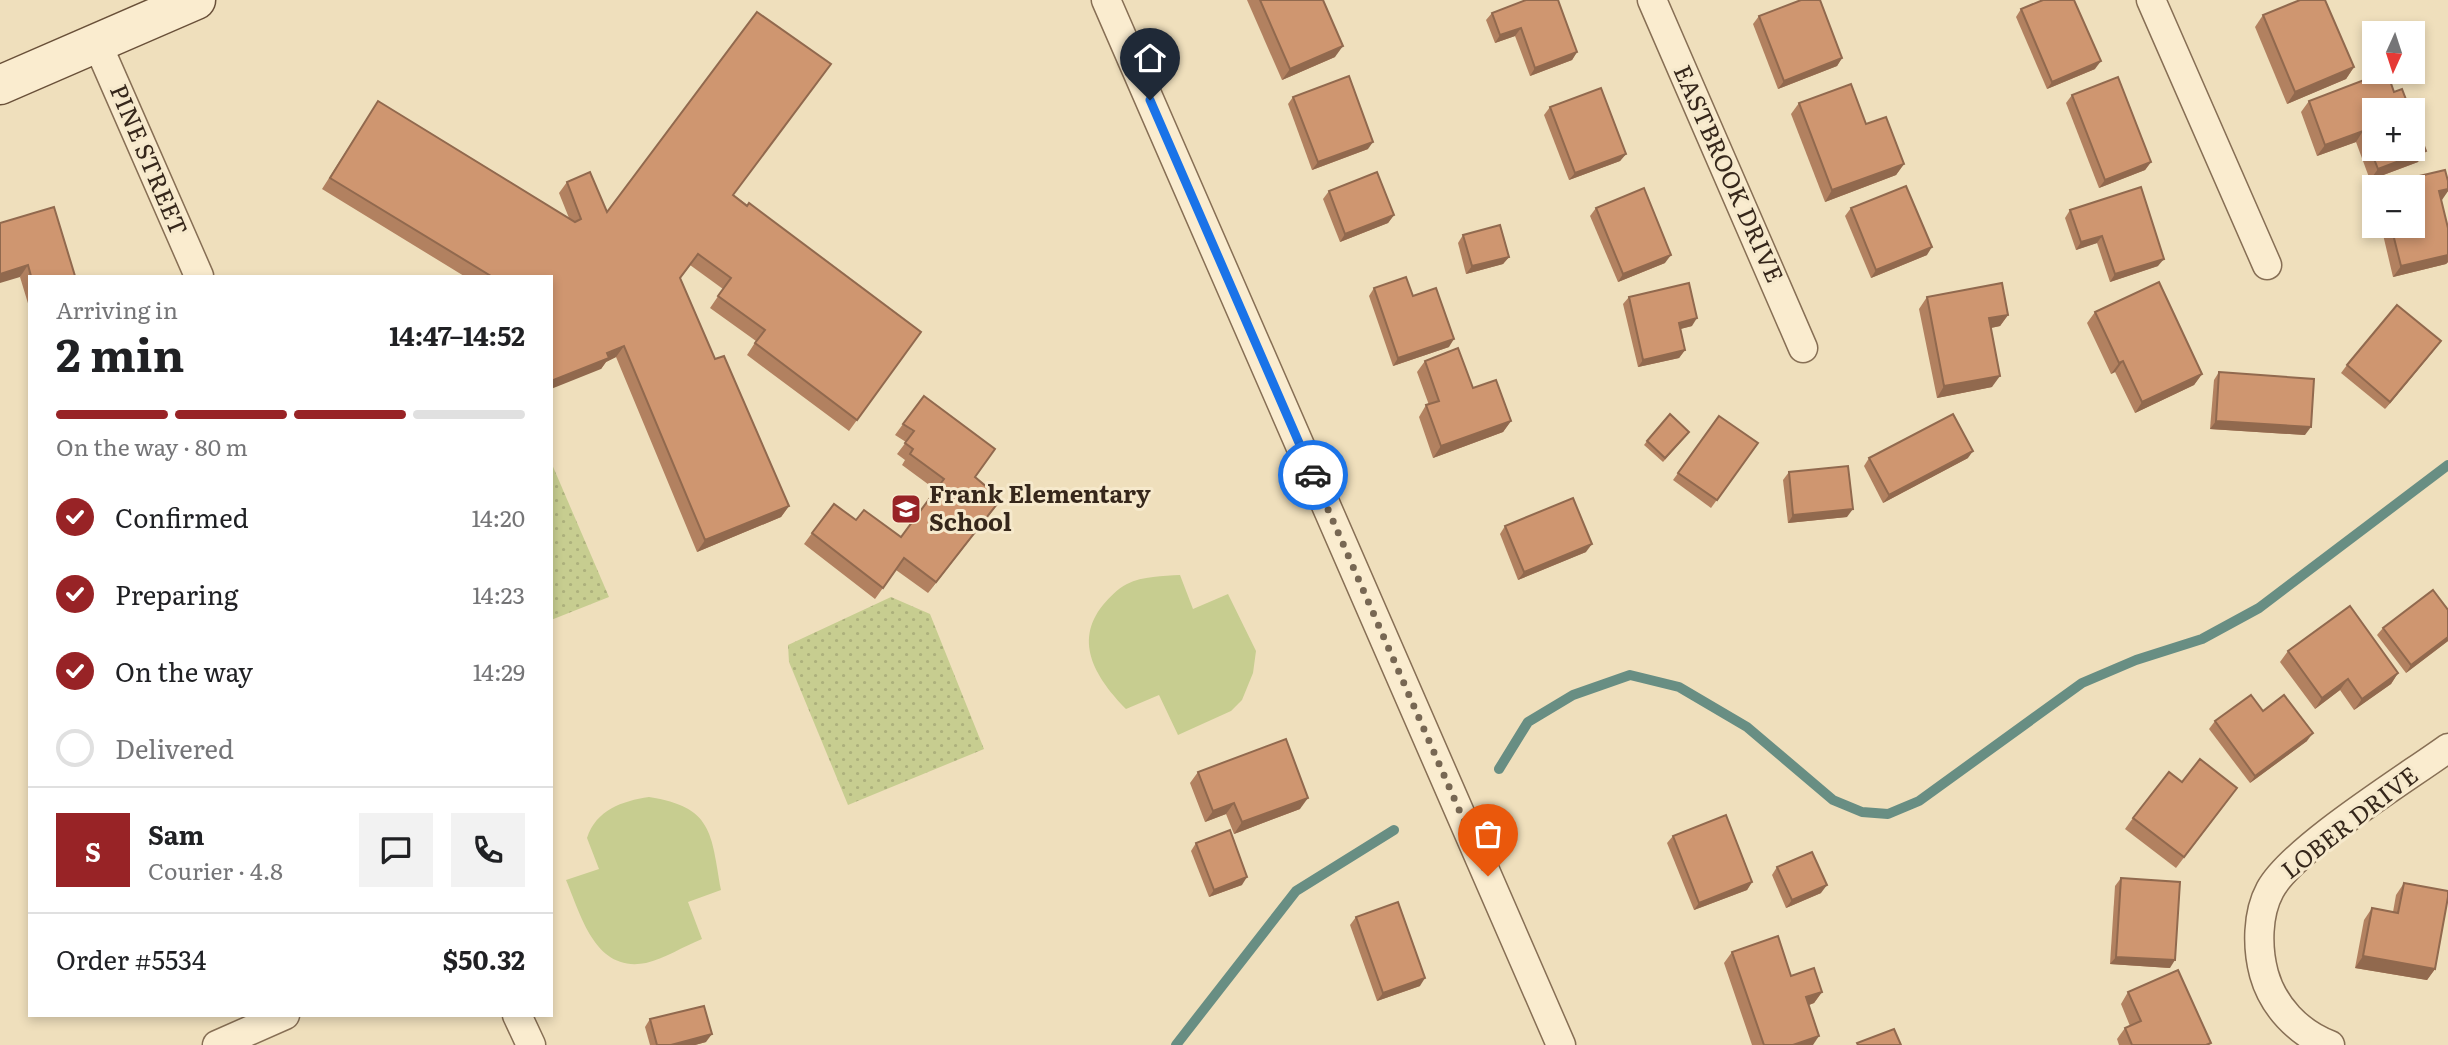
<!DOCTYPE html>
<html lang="en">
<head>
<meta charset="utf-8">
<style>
	:root { --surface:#fff; --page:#f2f2f2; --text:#202124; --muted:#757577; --line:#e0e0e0; --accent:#982326 }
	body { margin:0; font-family:Literata,serif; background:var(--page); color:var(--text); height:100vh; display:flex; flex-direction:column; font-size:26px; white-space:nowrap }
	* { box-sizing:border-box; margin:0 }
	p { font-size:23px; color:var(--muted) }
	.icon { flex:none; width:38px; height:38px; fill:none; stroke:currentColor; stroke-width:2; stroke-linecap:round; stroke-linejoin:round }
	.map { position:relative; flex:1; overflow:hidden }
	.sheet { position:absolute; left:28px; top:275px; width:525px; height:742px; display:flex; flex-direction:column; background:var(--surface); border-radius:0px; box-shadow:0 4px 10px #0003 }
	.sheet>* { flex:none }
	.needle { width:46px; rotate:183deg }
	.tools { position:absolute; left:2362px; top:21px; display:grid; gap:14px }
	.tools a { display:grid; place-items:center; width:63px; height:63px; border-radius:0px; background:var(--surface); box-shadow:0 4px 10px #0003; font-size:35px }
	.pin { position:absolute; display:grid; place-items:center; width:60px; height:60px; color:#fff; margin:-72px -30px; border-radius:50% 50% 50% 0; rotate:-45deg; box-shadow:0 0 7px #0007 }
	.pin .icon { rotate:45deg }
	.courier { position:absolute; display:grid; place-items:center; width:70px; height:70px; margin:-35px; border:5px solid #1a73e8; border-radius:50%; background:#fff; color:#222; box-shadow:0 2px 9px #0007 }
	.overview em { font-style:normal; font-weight:700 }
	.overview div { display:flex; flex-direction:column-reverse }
	.overview { display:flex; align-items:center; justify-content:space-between; height:119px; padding:0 28px }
	h1 { font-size:46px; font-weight:700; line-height:52px }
	.bar { display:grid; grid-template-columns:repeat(4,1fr); gap:10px 7px; align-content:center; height:84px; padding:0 28px }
	.bar i { height:9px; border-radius:5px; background:var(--line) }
	.bar .current { background:var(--accent) }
	.bar p { grid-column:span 4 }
	.line { display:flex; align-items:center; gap:18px; padding:0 28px; border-top:2px solid var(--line) }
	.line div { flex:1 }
	.round { display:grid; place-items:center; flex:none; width:74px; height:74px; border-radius:0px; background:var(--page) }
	ol { padding:0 28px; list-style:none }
	li { display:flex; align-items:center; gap:21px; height:77px }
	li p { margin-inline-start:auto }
	li .icon { padding:7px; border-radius:50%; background:var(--accent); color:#fff; stroke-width:4 }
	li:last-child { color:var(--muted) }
	li i { width:38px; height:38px; border:4px solid var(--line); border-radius:50% }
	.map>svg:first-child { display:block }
</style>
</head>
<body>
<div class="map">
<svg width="2448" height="1045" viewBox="0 0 2448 1045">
	<defs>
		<pattern id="park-dots" width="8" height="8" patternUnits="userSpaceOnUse" patternTransform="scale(1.75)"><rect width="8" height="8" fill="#c7cd90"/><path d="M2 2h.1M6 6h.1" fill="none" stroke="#acb07c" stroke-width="1.8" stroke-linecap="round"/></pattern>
	</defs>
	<rect width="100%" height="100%" fill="#efdfbc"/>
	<g fill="url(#park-dots)">
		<polygon points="551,462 609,597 551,620"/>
		<polygon points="891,597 930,614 984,749 848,805 789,662 788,645"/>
	</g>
	<g fill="#c7cd90">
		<path d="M1180,575l13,34 35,-15 28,57 -3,22 -11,27 -11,11 -53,24 -19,-40 -33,14c-28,-29 -54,-66 -23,-104 7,-8 14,-16 24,-21 16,-8 36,-8 53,-9z"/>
		<path d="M649,797c64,10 62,36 72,93l-33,12 14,37c-18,7 -38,20 -56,24 -51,10 -65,-48 -80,-83l33,-11 -12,-31c9,-28 35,-37 62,-41z"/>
	</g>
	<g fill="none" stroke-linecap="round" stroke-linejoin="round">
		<g stroke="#688e83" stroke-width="10">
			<polyline points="1499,769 1528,722 1573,695 1630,675 1679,687 1747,727 1833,800 1862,812 1888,814 1919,801 2082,683 2136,660 2202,639 2259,608 2448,465"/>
			<polyline points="1176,1045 1296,891 1394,830"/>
		</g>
		<g stroke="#876f55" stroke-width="31">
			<g id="street">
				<polyline points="1106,0 1561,1045"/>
				<polyline points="1652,0 1803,348"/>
				<polyline points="2151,0 2267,265"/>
				<polyline points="97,43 199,276"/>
				<polyline points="517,1015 531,1045"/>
				<polyline points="217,1045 285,1015"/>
				<path d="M2330,1045c-32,-12 -57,-39 -66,-71 -7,-26 -7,-60 6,-84 22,-41 135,-111 178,-142"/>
			</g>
		</g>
		<g stroke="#695039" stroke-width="41">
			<polyline id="secondary" points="0,85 196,0"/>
		</g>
		<use href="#street" stroke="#faeccf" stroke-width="28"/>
		<use href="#secondary" stroke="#faeccf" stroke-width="38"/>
	</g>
	<g fill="#b28160">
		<polygon points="1247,0 1323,0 1335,57 1282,80"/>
		<polygon points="2021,9 2095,69 2047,89 2016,17"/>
		<polygon points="1492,13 1577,52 1572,60 1530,76 1515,36 1495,43 1486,20"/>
		<polygon points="2263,15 2354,67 2346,79 2287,104 2255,27"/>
		<polygon points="1759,16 1842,58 1837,66 1778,89 1753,24"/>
		<polygon points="2394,92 2418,162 2370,180 2356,142 2317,156 2301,112 2309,101"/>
		<polygon points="2072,95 2151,162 2145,170 2099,188 2066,103"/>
		<polygon points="1293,97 1368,149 1312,170 1288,104"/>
		<polygon points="378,101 569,218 559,193 567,182 607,212 734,195 921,332 849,431 747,355 756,341 710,308 723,289 690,265 680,279 715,359 789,506 781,517 697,552 616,357 606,362 601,369 551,276 464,276 322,189"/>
		<polygon points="1799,103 1904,164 1896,175 1825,202 1791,114"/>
		<polygon points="1550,107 1626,154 1620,161 1569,180 1544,115"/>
		<polygon points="2448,181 2448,191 2441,200 2448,228 2448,262 2446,264 2393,277 2381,226 2413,226 2413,187 2380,187 2381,185"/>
		<polygon points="1329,191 1394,215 1388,223 1340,242 1323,199"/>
		<polygon points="54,207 75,276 30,276 30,310 20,277"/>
		<polygon points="1596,208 1665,263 1618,282 1590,216"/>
		<polygon points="1851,208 1927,255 1871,278 1845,216"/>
		<polygon points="2070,210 2158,266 2110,282 2097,243 2076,250 2065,218"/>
		<polygon points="1463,235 1509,257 1503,264 1466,274 1458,243"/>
		<polygon points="1374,288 1413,296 1449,347 1393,366 1369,296"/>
		<polygon points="1629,297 1692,326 1680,329 1685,350 1679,358 1638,367 1623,304"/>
		<polygon points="1927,297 2008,315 2000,326 1991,328 1992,387 1937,398 1919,309"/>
		<polygon points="2095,312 2202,374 2194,385 2135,413 2115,372 2111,374 2087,323"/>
		<polygon points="2435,349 2385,409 2341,373 2347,365"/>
		<polygon points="1425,361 1511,421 1503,432 1433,458 1419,417 1426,405 1429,405 1417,372"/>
		<polygon points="2219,372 2305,435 2210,429 2214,380"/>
		<polygon points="1719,416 1758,443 1711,508 1673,480"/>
		<polygon points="903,424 975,477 1001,499 928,593 896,570 875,599 804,544 812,533 856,520 901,537 936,490 902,465 905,460 897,454 906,442 895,435"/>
		<polygon points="1687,435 1663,462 1644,445 1647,441"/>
		<polygon points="1869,458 1968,458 1883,503 1864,466"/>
		<polygon points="1789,472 1847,517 1788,523 1783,480"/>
		<polygon points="1505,526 1586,552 1518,580 1500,534"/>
		<polygon points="2448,610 2448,641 2406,673 2377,635 2383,628"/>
		<polygon points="2288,651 2398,673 2391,684 2354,710 2340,690 2315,709 2280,662"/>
		<polygon points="2215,721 2307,741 2250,783 2209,729"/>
		<polygon points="1198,772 1300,809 1234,834 1226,814 1205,822 1190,783"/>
		<polygon points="2182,782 2229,799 2176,868 2125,829 2133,818"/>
		<polygon points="1673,836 1752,882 1747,890 1694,910 1667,843"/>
		<polygon points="1196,843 1242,885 1209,897 1191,851"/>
		<polygon points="1777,867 1821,893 1786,908 1772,875"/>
		<polygon points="2121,878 2170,968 2110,964 2115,886"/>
		<polygon points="2404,883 2435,969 2427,980 2355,968 2364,920 2372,908 2393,912 2396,895"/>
		<polygon points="1356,917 1420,986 1377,1001 1350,925"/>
		<polygon points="1732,952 1791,976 1822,992 1814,1003 1809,1005 1813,1045 1752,1045 1724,963"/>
		<polygon points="2128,992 2211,1043 2209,1045 2119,1045 2117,1039 2125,1028 2130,1026 2121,1004"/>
		<polygon points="650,1019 706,1042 695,1045 650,1045 645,1027"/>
	</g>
	<g fill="#91694e">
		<polygon points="1521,28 1515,36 1495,43 1500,35"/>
		<polygon points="1343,46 1335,57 1282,80 1290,69"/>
		<polygon points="1577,52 1572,60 1530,76 1535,68"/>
		<polygon points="1842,58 1837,66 1778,89 1784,81"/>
		<polygon points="2101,61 2095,69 2047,89 2052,82"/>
		<polygon points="2354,67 2346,79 2287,104 2295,92"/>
		<polygon points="2363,131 2356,142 2317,156 2325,145"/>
		<polygon points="1373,142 1368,149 1312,170 1318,162"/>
		<polygon points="2426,151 2418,162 2370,180 2378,169"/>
		<polygon points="1626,154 1620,161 1569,180 1575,173"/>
		<polygon points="2151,162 2145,170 2099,188 2105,180"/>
		<polygon points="1904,164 1896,175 1825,202 1832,190"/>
		<polygon points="2448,189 2448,191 2442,200 2431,202 2439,191"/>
		<polygon points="1394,215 1388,223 1340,242 1345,234"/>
		<polygon points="2102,236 2097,243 2076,250 2081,242"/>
		<polygon points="1932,247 1927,255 1871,278 1876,270"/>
		<polygon points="1671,255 1665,263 1618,282 1623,274"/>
		<polygon points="2448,255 2448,262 2446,264 2393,277 2401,266"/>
		<polygon points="1509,257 1503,264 1466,274 1472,266"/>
		<polygon points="2164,259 2158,266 2110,282 2115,274"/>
		<polygon points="28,265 20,277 0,283 0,274"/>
		<polygon points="2008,315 2000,326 1981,330 1989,318"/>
		<polygon points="1697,318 1692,326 1673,331 1679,323"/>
		<polygon points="1454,339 1449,347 1393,366 1398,358"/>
		<polygon points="2441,341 2435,349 2385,409 2390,402"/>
		<polygon points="624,346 616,357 606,362 601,369 551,389 551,381"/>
		<polygon points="1685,350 1679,358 1638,367 1643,360"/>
		<polygon points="2123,361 2115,372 2111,374 2119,363"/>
		<polygon points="2202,374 2194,385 2135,413 2142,402"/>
		<polygon points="2000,376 1992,387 1937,398 1944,386"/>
		<polygon points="1511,421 1503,432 1433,458 1441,446"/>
		<polygon points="2216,421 2311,427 2305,435 2210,429"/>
		<polygon points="1973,451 1968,458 1883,503 1889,495"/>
		<polygon points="1001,499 993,510 928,593 936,582"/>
		<polygon points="789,506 781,517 697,552 705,540"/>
		<polygon points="1853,509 1847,517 1788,523 1793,515"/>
		<polygon points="1592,544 1586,552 1518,580 1524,572"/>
		<polygon points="2448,637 2448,641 2406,673 2411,665"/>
		<polygon points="2398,673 2391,684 2354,710 2362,699"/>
		<polygon points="2348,679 2340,690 2315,709 2322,698"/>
		<polygon points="2313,733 2307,741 2250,783 2255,776"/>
		<polygon points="1308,798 1300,809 1234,834 1242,822"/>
		<polygon points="1234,803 1226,814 1205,822 1213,811"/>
		<polygon points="1247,877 1242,885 1209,897 1214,890"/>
		<polygon points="1752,882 1747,890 1694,910 1699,903"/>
		<polygon points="1827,885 1821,893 1786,908 1792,900"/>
		<polygon points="2363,956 2435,969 2427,980 2355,968"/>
		<polygon points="2116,957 2175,960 2170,968 2110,964"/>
		<polygon points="1425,978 1420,986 1377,1001 1383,993"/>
		<polygon points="1822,992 1814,1003 1798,1009 1806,997"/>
		<polygon points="712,1034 706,1042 695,1045 671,1045"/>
		<polygon points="1819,1036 1813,1045 1793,1045"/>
	</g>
	<g fill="#cf9670" stroke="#91694e" stroke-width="2">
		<polygon points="1260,0 1323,0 1343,46 1290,69"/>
		<polygon points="1526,0 1558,0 1577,52 1535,68 1521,28 1500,35 1492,13"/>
		<polygon points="1801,0 1820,0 1842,58 1784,81 1759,16"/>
		<polygon points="2043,0 2074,0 2101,61 2052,82 2021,9"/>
		<polygon points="2300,0 2325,0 2354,67 2295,92 2263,15"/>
		<polygon points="757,12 831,64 733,195 747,206 749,203 921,332 857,420 755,343 765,330 718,296 731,278 698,254 680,278 715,359 724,356 789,506 705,540 624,346 607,353 609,358 551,381 551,276 491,276 330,178 378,101 575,222 581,219 567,182 590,172 607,212"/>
		<polygon points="2385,72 2387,72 2394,92 2402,89 2410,110 2375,110 2375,149 2413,149 2413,118 2426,151 2378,169 2363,131 2325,145 2309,101"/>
		<polygon points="1349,76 1373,142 1318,162 1293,97"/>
		<polygon points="2118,77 2151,162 2105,180 2072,95"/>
		<polygon points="1851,84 1866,124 1886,117 1904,164 1832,190 1799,103"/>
		<polygon points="1601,88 1626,154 1575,173 1550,107"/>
		<polygon points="2445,170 2448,181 2448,189 2439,191 2448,228 2448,255 2401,266 2391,226 2413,226 2413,187 2382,187 2381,185"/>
		<polygon points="1377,172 1394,215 1345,234 1329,191"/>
		<polygon points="1906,186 1932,247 1876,270 1851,208"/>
		<polygon points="2141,187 2164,259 2115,274 2102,236 2081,242 2070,210"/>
		<polygon points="1644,188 1671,255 1623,274 1596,208"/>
		<polygon points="54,207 75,276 31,276 28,265 0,274 0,223"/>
		<polygon points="1500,225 1509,257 1472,266 1463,235"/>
		<polygon points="1406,277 1413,296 1436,288 1454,339 1398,358 1374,288"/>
		<polygon points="2159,282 2202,374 2142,402 2123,361 2119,363 2095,312"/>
		<polygon points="1689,283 1697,318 1679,323 1685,350 1643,360 1629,297"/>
		<polygon points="2002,283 2008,315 1989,318 2000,376 1944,386 1927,297"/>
		<polygon points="2397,305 2441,341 2390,402 2347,365"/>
		<polygon points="1458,348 1473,388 1496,380 1511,421 1441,446 1426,405 1439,401 1425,361"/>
		<polygon points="2219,372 2314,379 2311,427 2216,421"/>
		<polygon points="924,396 995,449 975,477 1001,499 936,582 904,558 883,588 812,533 834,504 856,520 864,510 901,537 944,479 910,454 913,449 905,443 914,431 903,424"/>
		<polygon points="1670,414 1689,432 1665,458 1647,441"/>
		<polygon points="1953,414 1973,451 1889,495 1869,458"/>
		<polygon points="1719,416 1758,443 1717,500 1678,473"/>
		<polygon points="1848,466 1853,509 1793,515 1789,472"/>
		<polygon points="1573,498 1592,544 1524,572 1505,526"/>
		<polygon points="2433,590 2448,610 2448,637 2411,665 2383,628"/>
		<polygon points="2350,606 2398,673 2362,699 2348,679 2322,698 2288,651"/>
		<polygon points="2251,695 2263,711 2284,695 2313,733 2255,776 2215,721"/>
		<polygon points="1286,739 1308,798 1242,822 1234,803 1213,811 1198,772"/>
		<polygon points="2200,759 2237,788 2184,857 2133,818 2169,772 2182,782"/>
		<polygon points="1726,815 1752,882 1699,903 1673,836"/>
		<polygon points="1230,830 1247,877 1214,890 1196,843"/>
		<polygon points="1812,852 1827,885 1792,900 1777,867"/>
		<polygon points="2121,878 2180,882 2175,960 2116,957"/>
		<polygon points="2404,883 2448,891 2448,897 2435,969 2363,956 2372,908 2398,913"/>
		<polygon points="1398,902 1425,978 1383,993 1356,917"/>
		<polygon points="1778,936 1791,976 1814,968 1822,992 1806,997 1819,1036 1793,1045 1764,1045 1732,952"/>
		<polygon points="2178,970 2211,1043 2206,1045 2132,1045 2125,1028 2141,1021 2128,992"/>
		<polygon points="704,1006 712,1034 671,1045 657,1045 650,1019"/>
		<polygon points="1894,1029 1901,1045 1858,1045 1857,1043"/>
	</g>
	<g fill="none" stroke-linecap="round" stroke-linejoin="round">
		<polyline stroke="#776753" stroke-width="7" stroke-dasharray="0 12.6" points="1313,475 1488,876"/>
		<polyline stroke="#1a73e8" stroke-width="9" points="1150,100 1313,475"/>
	</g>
	<defs>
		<g id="school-square" transform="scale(1.575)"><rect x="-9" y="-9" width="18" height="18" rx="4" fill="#982326" stroke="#f6e9cc"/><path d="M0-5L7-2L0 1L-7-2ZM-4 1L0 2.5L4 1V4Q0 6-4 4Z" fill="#fff"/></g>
	</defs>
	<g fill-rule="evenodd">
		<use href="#school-square" x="906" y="509"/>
	</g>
	<g text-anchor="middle" stroke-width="6" stroke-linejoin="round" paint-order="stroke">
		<g font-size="24" fill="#36271b" stroke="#f6e9cc">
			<text transform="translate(148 160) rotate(67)" y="8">PINE STREET</text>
			<text transform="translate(1728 174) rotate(66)" y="8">EASTBROOK DRIVE</text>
			<text transform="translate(2350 823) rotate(-38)" y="8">LOBER DRIVE</text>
		</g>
		<g font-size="24" font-weight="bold" fill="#36271b" stroke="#f6e9cc" text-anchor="start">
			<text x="929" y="503">Frank Elementary<tspan x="929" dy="28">School</tspan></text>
		</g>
	</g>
</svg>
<div class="tools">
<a><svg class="needle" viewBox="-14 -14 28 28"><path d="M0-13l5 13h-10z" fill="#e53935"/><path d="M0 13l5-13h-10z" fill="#757577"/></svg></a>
<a>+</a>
<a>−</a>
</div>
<div class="pin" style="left:1488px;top:876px;background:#ea580c"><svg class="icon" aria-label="bag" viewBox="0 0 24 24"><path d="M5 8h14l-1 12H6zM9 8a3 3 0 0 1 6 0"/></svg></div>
<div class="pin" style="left:1150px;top:100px;background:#1f2937"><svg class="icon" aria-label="home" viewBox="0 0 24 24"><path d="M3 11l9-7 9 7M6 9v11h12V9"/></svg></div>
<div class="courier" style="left:1313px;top:475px"><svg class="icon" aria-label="car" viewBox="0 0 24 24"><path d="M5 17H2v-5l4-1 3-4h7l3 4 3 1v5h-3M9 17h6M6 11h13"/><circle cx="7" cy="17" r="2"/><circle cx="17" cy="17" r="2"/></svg></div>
<section class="sheet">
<div class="overview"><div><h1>2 min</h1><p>Arriving in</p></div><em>14:47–14:52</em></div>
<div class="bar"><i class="current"></i><i class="current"></i><i class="current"></i><i></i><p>On the way · 80 m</p></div>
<ol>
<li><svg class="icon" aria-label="check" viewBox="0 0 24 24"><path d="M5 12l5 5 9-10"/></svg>Confirmed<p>14:20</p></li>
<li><svg class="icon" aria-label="check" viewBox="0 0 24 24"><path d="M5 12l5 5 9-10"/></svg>Preparing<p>14:23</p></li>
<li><svg class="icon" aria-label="check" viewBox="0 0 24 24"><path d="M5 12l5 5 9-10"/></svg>On the way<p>14:29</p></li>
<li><i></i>Delivered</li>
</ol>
<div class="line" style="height:126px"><b class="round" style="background:var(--accent);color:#fff">S</b><div><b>Sam</b><p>Courier · 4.8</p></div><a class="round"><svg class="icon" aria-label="chat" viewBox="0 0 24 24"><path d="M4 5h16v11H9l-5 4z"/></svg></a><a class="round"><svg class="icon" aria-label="phone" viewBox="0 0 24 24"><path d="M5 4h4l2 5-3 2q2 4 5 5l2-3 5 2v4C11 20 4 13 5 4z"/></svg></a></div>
<div class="line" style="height:91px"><div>Order #5534</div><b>$50.32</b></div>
</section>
</div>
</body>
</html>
